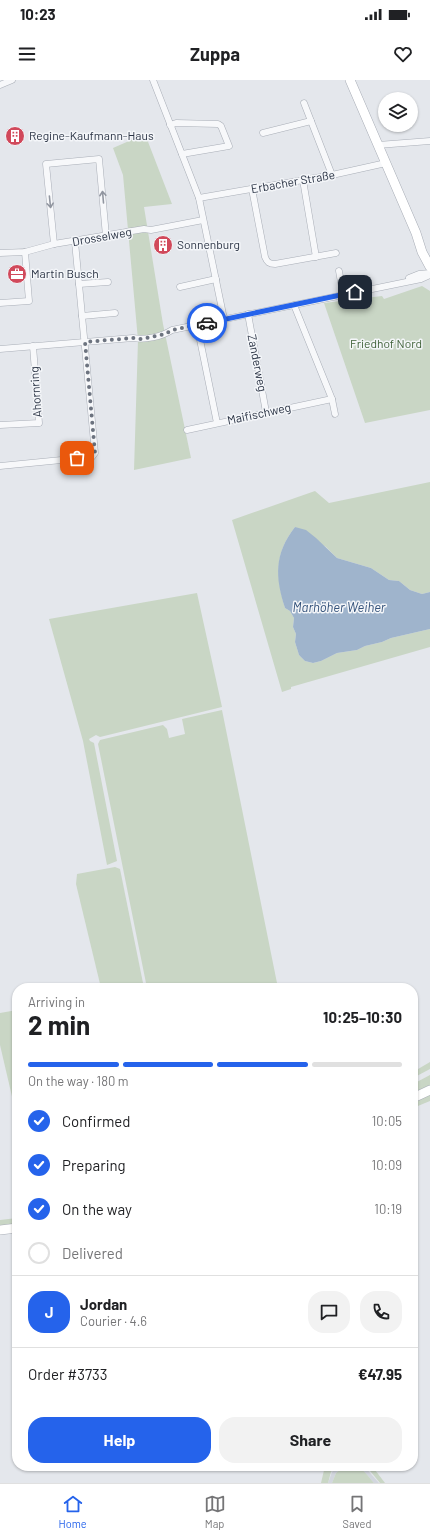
<!DOCTYPE html>
<html lang="en">
<head>
<meta charset="utf-8">
<style>
	:root { --surface:#fff; --page:#f2f2f2; --text:#202124; --muted:#757577; --line:#e0e0e0; --accent:#2563eb }
	body { margin:0; font-family:Barlow,sans-serif; background:var(--page); color:var(--text); height:100vh; display:flex; flex-direction:column; font-size:15px; white-space:nowrap }
	* { box-sizing:border-box; margin:0 }
	p { font-size:13px; color:var(--muted) }
	.icon { flex:none; width:22px; height:22px; fill:none; stroke:currentColor; stroke-width:2; stroke-linecap:round; stroke-linejoin:round }
	.map { position:relative; flex:1; overflow:hidden }
	.side { position:absolute; left:12px; top:903px; width:406px; height:488px; display:flex; flex-direction:column; background:var(--surface); border-radius:16px; box-shadow:0 1px 3px #0004 }
	.side>* { flex:none }
	.fabs { position:absolute; left:378px; top:12px; display:grid; gap:8px }
	.fabs a { display:grid; place-items:center; width:40px; height:40px; border-radius:50%; background:var(--surface); box-shadow:0 1px 3px #0004; font-size:20px }
	.pin { position:absolute; display:grid; place-items:center; width:34px; height:34px; color:#fff; margin:-17px; border-radius:8px; box-shadow:0 2px 6px #0006 }
	.courier { position:absolute; display:grid; place-items:center; width:40px; height:40px; margin:-20px; border:3px solid #2563eb; border-radius:50%; background:#fff; color:#222; box-shadow:0 1px 5px #0007 }
	.summary em { font-style:normal; font-weight:700 }
	.summary div { display:flex; flex-direction:column-reverse }
	.summary { display:flex; align-items:center; justify-content:space-between; height:68px; padding:0 16px }
	h1 { font-size:26px; font-weight:700; line-height:30px }
	.bar { display:grid; grid-template-columns:repeat(4,1fr); gap:6px 4px; align-content:center; height:48px; padding:0 16px }
	.bar i { height:5px; border-radius:3px; background:var(--line) }
	.bar .current { background:var(--accent) }
	.bar p { grid-column:span 4 }
	.line { display:flex; align-items:center; gap:10px; padding:0 16px; border-top:1px solid var(--line) }
	.line div { flex:1 }
	.round { display:grid; place-items:center; flex:none; width:42px; height:42px; border-radius:16px; background:var(--page) }
	ol { padding:0 16px; list-style:none }
	li { display:flex; align-items:center; gap:12px; height:44px }
	li p { margin-inline-start:auto }
	li .icon { padding:4px; border-radius:50%; background:var(--accent); color:#fff; stroke-width:4 }
	li:last-child { color:var(--muted) }
	li i { width:22px; height:22px; border:2px solid var(--line); border-radius:50% }
	.button { display:flex; gap:8px; margin-top:auto; padding:8px 16px }
	.button a { flex:1; height:46px; border-radius:16px; background:var(--accent); color:#fff; font-size:16px; font-weight:700; line-height:46px; text-align:center }
	.button a+a { background:var(--page); color:var(--text) }
	.status { display:flex; justify-content:space-between; align-items:center; height:28px; padding:0 20px; background:var(--surface); direction:ltr }
	.status svg { height:11px; fill:currentColor }
	header { display:flex; justify-content:space-between; align-items:center; height:52px; padding:0 16px; background:var(--surface); font-size:18px; font-weight:700 }
	.tab-bar { display:flex; justify-content:space-around; align-items:center; height:56px; border-top:1px solid var(--line); background:var(--surface); font-size:11px; color:var(--muted) }
	.tab-bar a { display:grid; justify-items:center; gap:2px }
	.tab-bar .current { color:var(--accent) }
	.map>svg:first-child { display:block }
</style>
</head>
<body>
<div class="status"><b>10:23</b><svg viewBox="0 0 49 12"><path d="M0 12V9h3v3zM5 12V6h3v6zM10 12V3h3v9zM15 12V0h3v12zM26 1h20v11H26zM47 4h2v5h-2z"/></svg></div>
<header><svg class="icon" aria-label="menu" viewBox="0 0 24 24"><path d="M4 6h16M4 12h16M4 18h16"/></svg>Zuppa<svg class="icon" aria-label="heart" viewBox="0 0 24 24"><path d="M12 20l-8-8c-3-5 5-10 8-4 3-6 11-1 8 4z"/></svg></header>
<div class="map">
<svg width="430" height="1403" viewBox="0 0 430 1403">
	<rect width="100%" height="100%" fill="#e4e7ec"/>
	<g fill="#d2d6de">
		<polygon points="337,1386 345,1386 336,1393 332,1403 328,1403 332,1392"/>
		<polygon points="355,1386 364,1386 379,1403 374,1403 362,1389"/>
	</g>
	<g fill="#c9d6c5">
		<polygon points="145,54 172,124 144,127 163,244 191,378 134,390 138,260 123,95 113,68"/>
		<polygon points="422,206 430,211 430,330 365,343 324,223 382,216 384,219"/>
		<path d="M430,402v110l-8,2 -12,-4 -11,-9 -10,-1 -18,-12 -34,-10 -11,-11 -31,-20c-21,27 -19,50 -10,81l5,3 4,7 -1,9 3,7 -1,8 4,13 6,6 8,2 8,-2 16,-8 20,-3 8,-4 17,-4 9,-4 39,-9v18l-139,40v2l-9,3 -50,-172 83,-29 14,12z"/>
		<polygon points="197,513 222,627 100,657 96,655 89,659 90,661 94,663 117,781 107,785 83,661 49,539"/>
		<polygon points="222,630 278,908 147,908 98,664 100,660 163,645 167,649 169,658 185,654 182,639"/>
		<polygon points="115,787 120,789 143,903 118,908 101,908 76,804 77,794"/>
		<polygon points="17,930 17,1038 0,965 0,933"/>
		<polygon points="430,982 430,989 413,998 413,992"/>
		<polygon points="430,995 430,1005 413,1013 413,1004"/>
		<polygon points="430,1014 430,1021 413,1028 413,1022"/>
		<polygon points="17,1138 17,1144 0,1146 0,1140"/>
		<polygon points="325,1386 336,1386 331,1392 328,1403 321,1403"/>
		<path d="M345,1386c17,0 19,5 29,17h-42l4,-10z"/>
		<polygon points="366,1386 372,1386 385,1403 380,1403"/>
	</g>
	<path fill="#9fb4cc" d="M295,447l11,3 10,8 21,20 34,10 18,12 10,1 11,9 12,4 8,-2v37l-39,9 -9,4 -17,4 -8,4 -20,3 -16,8 -8,2 -8,-2 -6,-6 -4,-13 1,-8 -3,-7 1,-9 -4,-7 -5,-3c-10,-31 -11,-54 10,-81z"/>
	<g fill="none" stroke-linecap="round" stroke-linejoin="round">
		<g stroke="#a9aeb7" stroke-width="7">
			<g id="street">
				<polyline points="153,0 199,118 224,239"/>
				<polyline points="0,5 12,0"/>
				<polyline points="304,23 332,95"/>
				<polyline points="170,45 176,43 218,44 221,46 229,66 182,74"/>
				<polyline points="263,53 311,41"/>
				<polyline points="378,65 430,61"/>
				<polyline points="303,100 316,177"/>
				<path d="M252,109l13,68c2,5 4,7 10,7l61,-11"/>
				<polyline points="199,118 332,95 386,83"/>
				<polyline points="54,164 46,84 99,79 106,156"/>
				<polyline points="0,173 25,172 54,164 144,149 151,150 203,140"/>
				<polyline points="339,191 343,214"/>
				<polyline points="409,198 419,194 430,193"/>
				<polyline points="79,204 108,202"/>
				<polyline points="180,207 216,199"/>
				<polyline points="0,223 29,221 25,172"/>
				<polyline points="248,234 266,332"/>
				<polyline points="82,236 115,233"/>
				<polyline points="197,245 217,343"/>
				<path d="M0,269l133,-11c12,2 28,-1 39,-8l249,-51 9,-4"/>
				<polyline points="332,319 335,334"/>
				<polyline points="0,345 39,343 33,266"/>
				<polyline points="187,350 332,319 294,225"/>
				<polyline points="0,386 92,377 95,373 75,162"/>
			</g>
		</g>
		<g stroke="#a9aeb7" stroke-width="10">
			<g id="secondary">
				<polyline points="350,0 416,153 422,172 430,187"/>
				<polyline points="413,1018 430,1010"/>
				<polyline points="0,1150 17,1148"/>
			</g>
		</g>
		<use href="#street" stroke="#f7f8fa" stroke-width="6"/>
		<use href="#secondary" stroke="#fff" stroke-width="9"/>
	</g>
	<defs><path id="oneway-shaft" d="M-6 0H5M1.5-3L5.5 0L1.5 3" fill="none" stroke-width="1.6" stroke-linecap="round" stroke-linejoin="round"/></defs>
	<g stroke="#9196a0">
		<use href="#oneway-shaft" transform="translate(103 117) rotate(-95)"/>
		<use href="#oneway-shaft" transform="translate(50 122) rotate(84)"/>
	</g>
	<g fill="none" stroke-linecap="round" stroke-linejoin="round">
		<polyline stroke="#6c737f" stroke-width="4" stroke-dasharray="0 7.2" points="77,378 92,377 95,373 85,262 133,258 141,259 165,254 172,250 207,243"/>
		<polyline stroke="#2563eb" stroke-width="5" points="207,243 355,212"/>
	</g>
	<defs>
		<g id="building-disc" transform="scale(1)"><circle r="9.5" fill="#d1495b" stroke="#f4f6f9"/><path d="M-4-6H4V6H1V3H-1V6H-4ZM-2.5-4.3h1.7v1.8h-1.7ZM.8-4.3h1.7v1.8H.8ZM-2.5-1h1.7V.8h-1.7ZM.8-1h1.7V.8H.8Z" fill="#fff"/></g>
		<g id="office-disc" transform="scale(1)"><circle r="9.5" fill="#d1495b" stroke="#f4f6f9"/><path d="M-6-3h4V-5.5h4V-3h4V5H-6ZM-1-4.5V-3h2v-1.5ZM-6 0V1H6V0Z" fill="#fff"/></g>
	</defs>
	<g fill-rule="evenodd">
		<use href="#building-disc" x="15" y="56"/>
		<use href="#building-disc" x="163" y="165"/>
		<use href="#office-disc" x="17" y="194"/>
	</g>
	<g text-anchor="middle" stroke-width="3" stroke-linejoin="round" paint-order="stroke">
		<g font-size="12" fill="#2b3445" stroke="#f4f6f9" text-anchor="start">
			<text x="29" y="60">Regine-Kaufmann-Haus</text>
			<text x="177" y="169">Sonnenburg</text>
			<text x="31" y="198">Martin Busch</text>
		</g>
		<g font-size="12" fill="#2b3445" stroke="#f4f6f9">
			<text transform="translate(293 102) rotate(-10)" y="4">Erbacher Straße</text>
			<text transform="translate(102 157) rotate(-10)" y="4">Drosselweg</text>
			<text transform="translate(257 283) rotate(79)" y="4">Zanderweg</text>
			<text transform="translate(36 312) rotate(-94)" y="4">Ahornring</text>
			<text transform="translate(259 334) rotate(-12)" y="4">Maifischweg</text>
		</g>
		<g font-size="12" fill="#3f6138" stroke="#f4f6f9">
			<text x="386" y="268">Friedhof Nord</text>
		</g>
		<g font-size="13" font-style="italic" fill="#34527a" stroke="#f4f6f9">
			<text x="339" y="532">Marhöher Weiher</text>
		</g>
	</g>
</svg>
<div class="fabs">
<a><svg class="icon" aria-label="layers" viewBox="0 0 24 24"><path d="M12 4l9 5-9 5-9-5zM3 14l9 5 9-5"/></svg></a>
</div>
<div class="pin" style="left:77px;top:378px;background:#ea580c"><svg class="icon" aria-label="bag" viewBox="0 0 24 24"><path d="M5 8h14l-1 12H6zM9 8a3 3 0 0 1 6 0"/></svg></div>
<div class="pin" style="left:355px;top:212px;background:#1f2937"><svg class="icon" aria-label="home" viewBox="0 0 24 24"><path d="M3 11l9-7 9 7M6 9v11h12V9"/></svg></div>
<div class="courier" style="left:207px;top:243px"><svg class="icon" aria-label="car" viewBox="0 0 24 24"><path d="M5 17H2v-5l4-1 3-4h7l3 4 3 1v5h-3M9 17h6M6 11h13"/><circle cx="7" cy="17" r="2"/><circle cx="17" cy="17" r="2"/></svg></div>
<section class="side">
<div class="summary"><div><h1>2 min</h1><p>Arriving in</p></div><em>10:25–10:30</em></div>
<div class="bar"><i class="current"></i><i class="current"></i><i class="current"></i><i></i><p>On the way · 180 m</p></div>
<ol>
<li><svg class="icon" aria-label="check" viewBox="0 0 24 24"><path d="M5 12l5 5 9-10"/></svg>Confirmed<p>10:05</p></li>
<li><svg class="icon" aria-label="check" viewBox="0 0 24 24"><path d="M5 12l5 5 9-10"/></svg>Preparing<p>10:09</p></li>
<li><svg class="icon" aria-label="check" viewBox="0 0 24 24"><path d="M5 12l5 5 9-10"/></svg>On the way<p>10:19</p></li>
<li><i></i>Delivered</li>
</ol>
<div class="line" style="height:72px"><b class="round" style="background:var(--accent);color:#fff">J</b><div><b>Jordan</b><p>Courier · 4.6</p></div><a class="round"><svg class="icon" aria-label="chat" viewBox="0 0 24 24"><path d="M4 5h16v11H9l-5 4z"/></svg></a><a class="round"><svg class="icon" aria-label="phone" viewBox="0 0 24 24"><path d="M5 4h4l2 5-3 2q2 4 5 5l2-3 5 2v4C11 20 4 13 5 4z"/></svg></a></div>
<div class="line" style="height:52px"><div>Order #3733</div><b>€47.95</b></div>
<div class="button"><a>Help</a><a>Share</a></div>
</section>
</div>
<nav class="tab-bar">
<a class="current"><svg class="icon" aria-label="home" viewBox="0 0 24 24"><path d="M3 11l9-7 9 7M6 9v11h12V9"/></svg>Home</a>
<a><svg class="icon" aria-label="map" viewBox="0 0 24 24"><path d="M3 6l6-2 6 2 6-2v14l-6 2-6-2-6 2zM9 4v14M15 6v14"/></svg>Map</a>
<a><svg class="icon" aria-label="saved" viewBox="0 0 24 24"><path d="M7 4h10v16l-5-4-5 4z"/></svg>Saved</a>
</nav>
</body>
</html>
